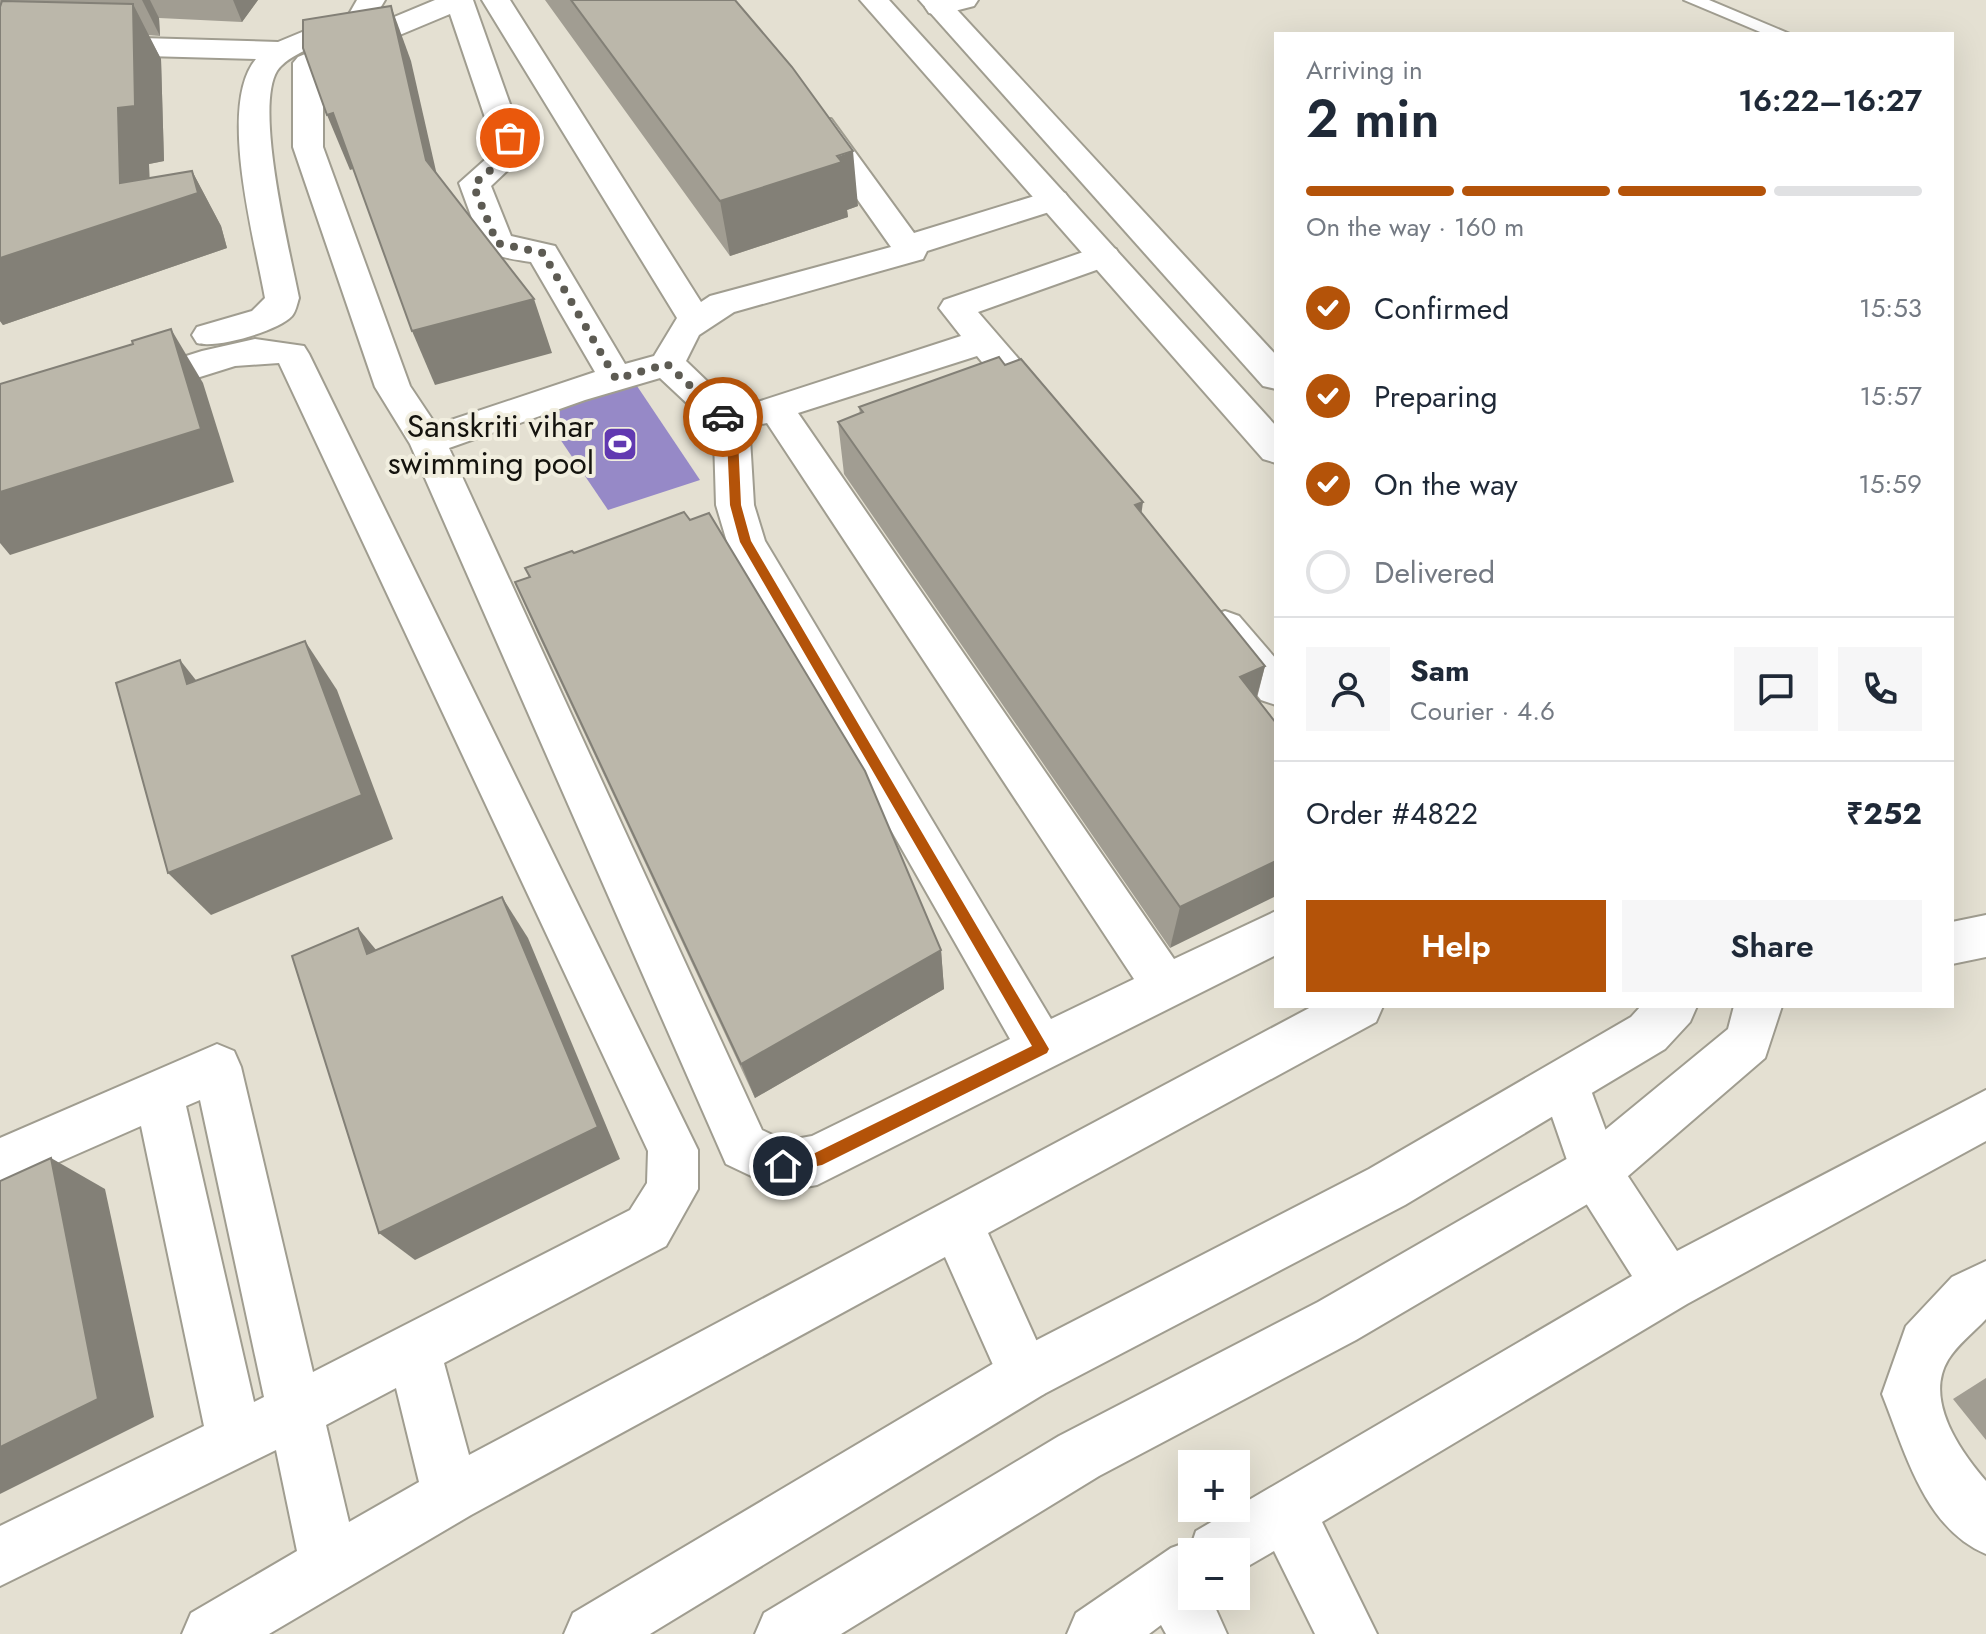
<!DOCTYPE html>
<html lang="en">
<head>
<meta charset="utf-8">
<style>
	:root { --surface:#fff; --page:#f6f6f7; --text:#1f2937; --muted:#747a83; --line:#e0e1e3; --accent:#b45309 }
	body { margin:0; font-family:Jost,sans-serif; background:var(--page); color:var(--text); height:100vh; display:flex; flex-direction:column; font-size:30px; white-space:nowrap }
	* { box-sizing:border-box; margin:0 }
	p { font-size:26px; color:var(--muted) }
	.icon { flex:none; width:44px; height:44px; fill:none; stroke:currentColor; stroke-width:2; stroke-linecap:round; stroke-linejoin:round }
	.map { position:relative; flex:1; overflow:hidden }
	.panel { position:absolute; left:1274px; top:32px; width:680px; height:976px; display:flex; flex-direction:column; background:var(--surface); border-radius:0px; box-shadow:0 8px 32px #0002 }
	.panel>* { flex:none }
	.tools { position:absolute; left:1178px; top:1450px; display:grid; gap:16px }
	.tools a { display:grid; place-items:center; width:72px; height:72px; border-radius:0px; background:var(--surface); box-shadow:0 8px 32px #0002; font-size:40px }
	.pin { position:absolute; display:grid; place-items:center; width:68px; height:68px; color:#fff; margin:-34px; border:4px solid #fff; border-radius:50%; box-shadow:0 2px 8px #0007 }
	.courier { position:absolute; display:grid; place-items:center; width:80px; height:80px; margin:-40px; border:6px solid #b45309; border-radius:50%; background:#fff; color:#222; box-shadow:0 2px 10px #0007 }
	.head em { font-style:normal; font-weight:600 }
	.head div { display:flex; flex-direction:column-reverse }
	.head { display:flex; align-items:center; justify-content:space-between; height:136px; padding:0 32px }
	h1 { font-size:52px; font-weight:600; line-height:60px }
	.bar { display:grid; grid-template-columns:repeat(4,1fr); gap:12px 8px; align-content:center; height:96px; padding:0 32px }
	.bar i { height:10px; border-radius:6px; background:var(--line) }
	.bar .active { background:var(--accent) }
	.bar p { grid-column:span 4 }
	.line { display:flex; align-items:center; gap:20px; padding:0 32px; border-top:2px solid var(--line) }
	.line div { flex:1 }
	.round { display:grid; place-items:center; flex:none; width:84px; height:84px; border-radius:0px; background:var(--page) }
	ol { padding:0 32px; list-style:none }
	li { display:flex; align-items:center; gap:24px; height:88px }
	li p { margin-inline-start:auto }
	li .icon { padding:8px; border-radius:50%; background:var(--accent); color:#fff; stroke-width:4 }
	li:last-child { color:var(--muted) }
	li i { width:44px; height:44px; border:4px solid var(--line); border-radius:50% }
	.button { display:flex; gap:16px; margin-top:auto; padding:16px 32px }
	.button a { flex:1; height:92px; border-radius:0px; background:var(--accent); color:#fff; font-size:32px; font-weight:600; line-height:92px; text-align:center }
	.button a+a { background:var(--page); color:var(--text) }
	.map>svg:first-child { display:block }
</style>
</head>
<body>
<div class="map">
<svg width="1986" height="1634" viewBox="0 0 1986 1634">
	<rect width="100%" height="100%" fill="#e4e0d2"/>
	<polygon fill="#9689c7" points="633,380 700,480 608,510 539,408"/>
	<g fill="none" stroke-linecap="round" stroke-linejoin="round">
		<g stroke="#a09d90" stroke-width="4">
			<polygon id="lane" points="1684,0 1709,0 1790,34 1765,34"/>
		</g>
		<g stroke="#a09d90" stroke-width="4">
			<g id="street">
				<polygon points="357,0 385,0 373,20 353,20 349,14"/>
				<path d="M435,0h38l54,152 -36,34 20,50 44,10 70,118 29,-8 23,-38 -195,-318h28l191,302 9,-6 181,-49 -86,-122 4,-6h22l83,114 140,-43 11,3 5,7 -5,7 -138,44 -4,8 -189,53 -35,23 -13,26 50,48 225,-73 -22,-28 5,-8 148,-51 12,-3 12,3 4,7 -4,7 -138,49 71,82 5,9 -5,9 -13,3 -13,-3 -46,-56 -179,57 376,546 102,-48v44l-459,230 -34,6 -57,-27 -316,-720 -35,-57 -82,-240v-84l5,-6zM450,14l46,136 -37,33 22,60c10,15 33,16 50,19l64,110 -159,53 -26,-39 -87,-239v-80zM660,378l46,43 8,17 2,67 11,37 283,497 -198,97 -27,5 -23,-11 -313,-682 136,-48zM767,423l367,556 -83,40 -286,-478 -11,-36 -4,-67 -5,-11z"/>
				<polygon points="933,0 978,0 974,6 939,15 929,13 925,7"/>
				<path d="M331,20l10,3 4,6 -4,6c-17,7 -54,20 -64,36 -23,38 13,181 22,227 -2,6 -3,13 -7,18 -14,15 -76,33 -95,27l-5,-8 5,-8 55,-16 13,-13c-10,-57 -48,-193 -9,-239l-256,-7v-18l278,8z"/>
				<path d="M255,339l49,7 5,8 389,796v39l-32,57 -222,117 25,92 844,-449h70l-7,16 -388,211 64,142 -8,19 -19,8 -19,-8 -61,-137 -474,258 -202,119h-87l9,-21 106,-62 -21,-101 -276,136v-60l204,-100 -63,-300 -141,62v-50l217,-94 17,7 7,16 72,305 317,-162 17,-27 1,-32 -369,-788 -44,3 -99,31 -13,-3 -5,-9 5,-9 79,-25zM200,1100l64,297 -10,5 -68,-296zM396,1388l23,94 -70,40 -23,-97z"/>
				<polygon points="1225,611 1239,616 1276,659 1276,705 1261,700 1211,638 1205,627 1211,616"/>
				<polygon points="1986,915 1986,957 1952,964 1952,922"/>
				<polygon points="1565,1059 1582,1066 1616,1158 1677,1251 1986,1090 1986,1141 1687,1304 1322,1522 1377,1634 1315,1634 1274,1551 1236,1573 1236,1552 1192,1552 1192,1596 1210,1596 1227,1634 1166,1634 1161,1625 1149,1634 1067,1634 1076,1613 1171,1548 1193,1540 1196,1531 1632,1276 1577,1189 1540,1082 1548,1066"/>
				<path d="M1986,1261v58c-12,13 -29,26 -38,41 -24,40 12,91 38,121v73c-62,-26 -81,-103 -104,-160l24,-68 46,-49z"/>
			</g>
		</g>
		<g stroke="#a09d90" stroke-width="4">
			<g id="secondary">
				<polygon points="860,0 889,0 1276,426 1276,463 1263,459"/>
				<polygon points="919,0 948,0 1276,355 1276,389 1263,386"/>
				<polygon points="1641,1006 1697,1006 1690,1022 1665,1049 1405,1205 1044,1394 650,1634 564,1634 573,1613 1006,1356 1369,1169 1631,1017"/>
				<polygon points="1734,1006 1782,1006 1765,1058 1613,1189 1356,1340 1099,1476 841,1634 755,1634 764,1613 1059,1436 1318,1302 1577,1153 1728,1029"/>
			</g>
		</g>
		<use href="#lane" fill="#fff" fill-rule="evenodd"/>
		<use href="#street" fill="#fff" fill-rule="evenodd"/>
		<use href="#secondary" fill="#fff" fill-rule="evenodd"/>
	</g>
	<g fill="#a19d92">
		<polygon points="0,0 258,0 242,22 159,18 160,36 148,35 161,59 164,161 149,164 149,178 192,171 221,226 227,248 3,325 0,321"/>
		<polygon points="545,0 735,0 858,206 847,210 848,217 730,256"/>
		<polygon points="1005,365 1141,512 1265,666 1257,698 1170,948 844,474 838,422 860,414 859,407"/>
		<polygon points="574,553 941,950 944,989 755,1098 537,632 515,582 529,577 525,568"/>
		<polygon points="1986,1378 1986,1440 1953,1399"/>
	</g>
	<g fill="#838077">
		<polygon points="142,0 150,0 159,18 160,36"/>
		<polygon points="233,0 258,0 242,22"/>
		<polygon points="133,4 161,59 164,161 149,164 151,208 192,171 221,226 227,248 3,325 0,321 0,258 120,183 118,108"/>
		<polygon points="391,6 411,61 446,215 426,160"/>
		<polygon points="333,113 356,168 350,170 327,115"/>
		<polygon points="853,151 858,206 847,210 848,217 730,256 720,201"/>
		<polygon points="534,299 552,353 435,385 412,331"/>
		<polygon points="171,329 203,383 234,482 10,555 0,543 0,492"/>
		<polygon points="1143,502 1136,553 1135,505"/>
		<polygon points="305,641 337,690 393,839 211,915 168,873"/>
		<polygon points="180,660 218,708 187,684"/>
		<polygon points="1265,666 1252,714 1240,677"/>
		<polygon points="1276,861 1276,896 1170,948 1180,907"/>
		<polygon points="502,897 528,938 620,1159 415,1260 379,1233"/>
		<polygon points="358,928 391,968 367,954"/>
		<polygon points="941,950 944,989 755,1098 741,1064"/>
		<polygon points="51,1158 105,1189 154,1417 0,1494 0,1447"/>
	</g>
	<g fill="#bbb7aa" stroke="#838077" stroke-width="2">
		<polygon points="571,0 735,0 792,67 853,151 837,156 842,162 720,201"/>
		<polygon points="2,1 133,4 135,106 118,108 120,183 192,171 198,193 0,258 0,7"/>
		<polygon points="391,6 426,160 534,299 412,331 333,113 327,115 303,48 303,20"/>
		<polygon points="171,329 201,429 0,492 0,384 133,344 132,341"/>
		<polygon points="999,357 1005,365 1021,359 1143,502 1135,505 1265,666 1240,677 1276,723 1276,861 1180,907 838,422 863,412 859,407"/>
		<polygon points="684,512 690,520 709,513 865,771 941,950 741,1064 515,582 530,577 525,568 572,551 574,553"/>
		<polygon points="305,641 362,795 168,873 116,683 180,660 187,684"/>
		<polygon points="502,897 598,1127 379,1233 292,956 358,928 367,954"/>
		<polygon points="51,1158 98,1399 0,1447 0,1181"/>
	</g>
	<polygon fill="#b45309" points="719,414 726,414 738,438 741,505 751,541 1049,1049 1047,1053 822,1165 783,1173 776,1166 778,1160 815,1153 1032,1046 740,542 730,505 727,438"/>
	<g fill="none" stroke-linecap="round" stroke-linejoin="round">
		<polyline stroke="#5d5b53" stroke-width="8" stroke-dasharray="0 14.4" points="510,138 512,152 475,183 476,192 497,243 543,253 616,379 667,364 723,417"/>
	</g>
	<defs>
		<g id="stadium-square" transform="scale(1.8)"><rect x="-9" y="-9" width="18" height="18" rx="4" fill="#6139b1" stroke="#f1eedf"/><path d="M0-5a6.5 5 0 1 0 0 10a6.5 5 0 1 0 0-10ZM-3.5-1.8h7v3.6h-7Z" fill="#fff"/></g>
	</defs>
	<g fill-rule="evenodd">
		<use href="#stadium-square" x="620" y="444"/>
	</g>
	<g text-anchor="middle" stroke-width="8" stroke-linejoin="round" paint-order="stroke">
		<g font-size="32" fill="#14130e" stroke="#f1eedf" text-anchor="end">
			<text x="594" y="437">Sanskriti vihar<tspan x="594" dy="37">swimming pool</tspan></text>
		</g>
	</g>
</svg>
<div class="tools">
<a>+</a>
<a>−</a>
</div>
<div class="pin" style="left:510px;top:138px;background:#ea580c"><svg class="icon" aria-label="bag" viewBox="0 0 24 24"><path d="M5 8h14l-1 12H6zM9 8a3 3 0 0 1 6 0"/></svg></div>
<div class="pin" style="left:783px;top:1166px;background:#1f2937"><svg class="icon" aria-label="home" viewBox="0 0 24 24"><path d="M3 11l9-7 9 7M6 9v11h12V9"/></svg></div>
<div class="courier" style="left:723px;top:417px"><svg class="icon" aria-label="car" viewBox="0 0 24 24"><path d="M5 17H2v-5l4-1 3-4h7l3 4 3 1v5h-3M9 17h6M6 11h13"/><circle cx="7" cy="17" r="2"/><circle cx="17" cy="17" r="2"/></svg></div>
<section class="panel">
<div class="head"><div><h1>2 min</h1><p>Arriving in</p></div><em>16:22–16:27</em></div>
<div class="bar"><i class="active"></i><i class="active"></i><i class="active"></i><i></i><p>On the way · 160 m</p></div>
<ol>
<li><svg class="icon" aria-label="check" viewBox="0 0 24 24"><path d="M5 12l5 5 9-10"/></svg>Confirmed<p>15:53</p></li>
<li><svg class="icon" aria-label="check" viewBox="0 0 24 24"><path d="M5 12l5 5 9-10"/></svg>Preparing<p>15:57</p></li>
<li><svg class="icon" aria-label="check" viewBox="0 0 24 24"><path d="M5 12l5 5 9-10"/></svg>On the way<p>15:59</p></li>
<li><i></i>Delivered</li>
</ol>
<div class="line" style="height:144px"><a class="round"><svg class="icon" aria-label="person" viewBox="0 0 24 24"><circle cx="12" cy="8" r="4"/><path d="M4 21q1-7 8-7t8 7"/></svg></a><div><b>Sam</b><p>Courier · 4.6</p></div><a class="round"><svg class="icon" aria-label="chat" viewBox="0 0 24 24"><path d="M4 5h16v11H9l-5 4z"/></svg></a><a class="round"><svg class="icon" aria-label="phone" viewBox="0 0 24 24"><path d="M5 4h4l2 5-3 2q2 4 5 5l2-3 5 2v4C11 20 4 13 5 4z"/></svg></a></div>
<div class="line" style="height:104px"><div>Order #4822</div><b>₹252</b></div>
<div class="button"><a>Help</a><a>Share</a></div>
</section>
</div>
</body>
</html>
